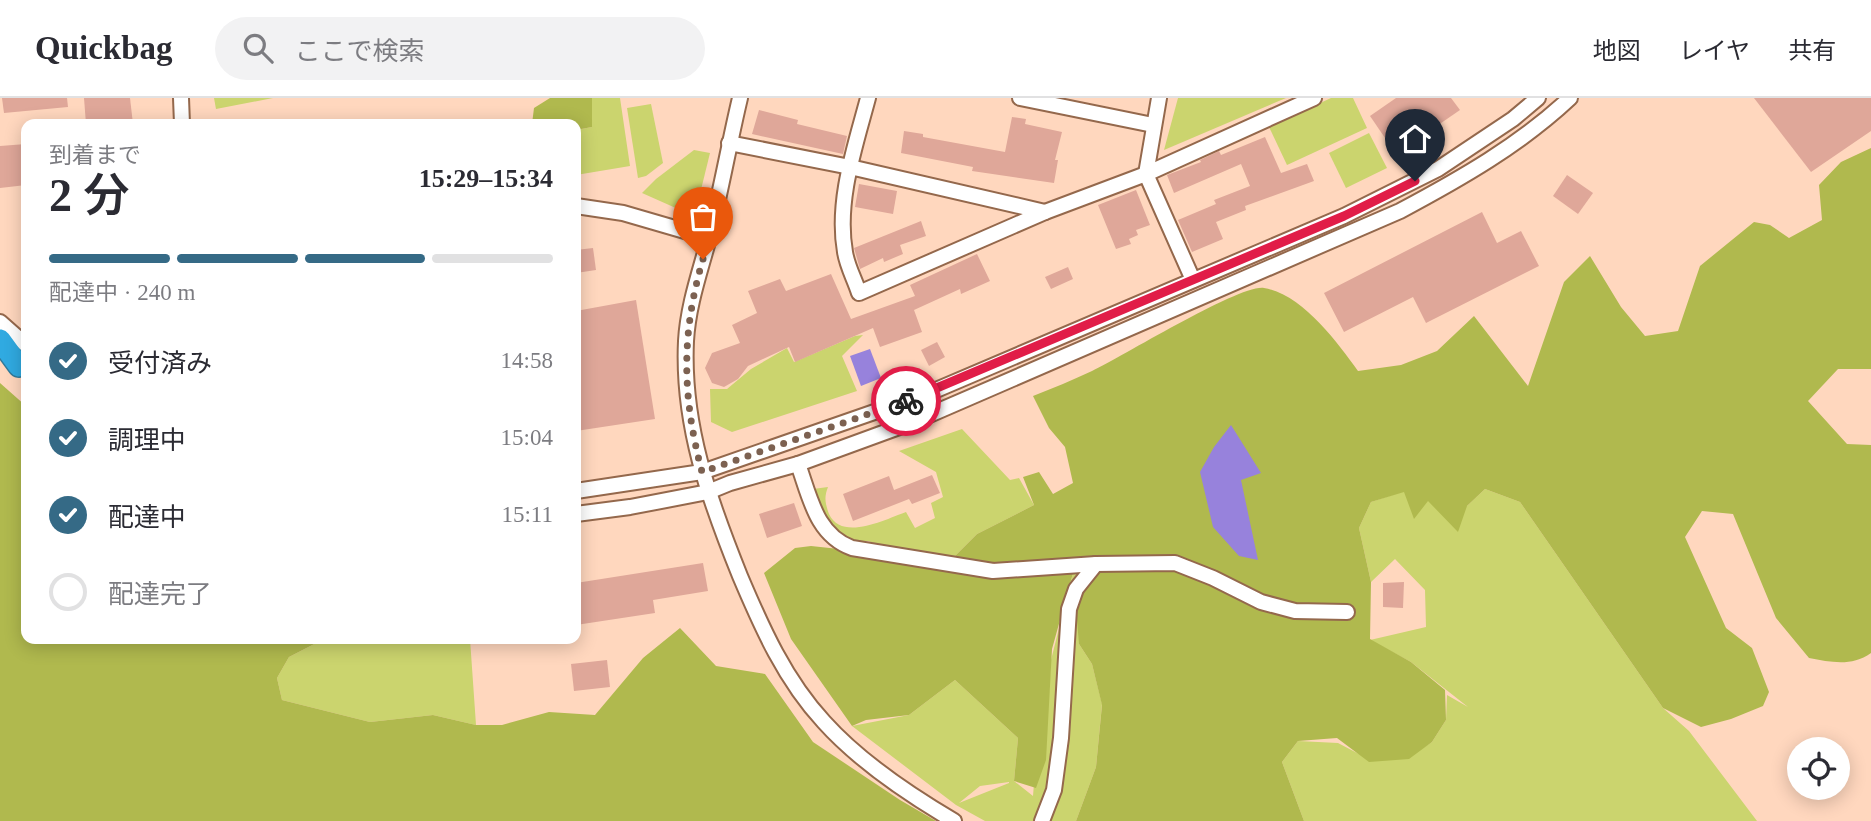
<!DOCTYPE html>
<html lang="ja">
<head>
<meta charset="utf-8">
<style>
	:root { --surface:#fff; --page:#f2f2f3; --text:#2b2b33; --muted:#7c7c81; --line:#e1e1e2; --accent:#356a86 }
	body { margin:0; font-family:"Times New Roman","Noto Sans JP",serif; background:var(--page); color:var(--text); height:100vh; display:flex; flex-direction:column; font-size:26px; white-space:nowrap }
	* { box-sizing:border-box; margin:0 }
	p { font-size:23px; color:var(--muted) }
	.icon { flex:none; width:38px; height:38px; fill:none; stroke:currentColor; stroke-width:2; stroke-linecap:round; stroke-linejoin:round }
	.map { position:relative; flex:1; overflow:hidden }
	.side { position:absolute; left:21px; top:21px; width:560px; height:525px; display:flex; flex-direction:column; background:var(--surface); border-radius:14px; box-shadow:0 4px 18px #0003 }
	.side>* { flex:none }
	.buttons { position:absolute; left:1787px; top:639px; display:grid; gap:14px }
	.buttons a { display:grid; place-items:center; width:63px; height:63px; border-radius:50%; background:var(--surface); box-shadow:0 4px 18px #0003; font-size:35px }
	.pin { position:absolute; display:grid; place-items:center; width:60px; height:60px; color:#fff; margin:-72px -30px; border-radius:50% 50% 50% 0; rotate:-45deg; box-shadow:0 0 7px #0007 }
	.pin .icon { rotate:45deg }
	.courier { position:absolute; display:grid; place-items:center; width:70px; height:70px; margin:-35px; border:5px solid #e11d48; border-radius:50%; background:#fff; color:#222; box-shadow:0 2px 9px #0007 }
	.headline em { font-style:normal; font-weight:600 }
	.headline div { display:flex; flex-direction:column-reverse }
	.headline { display:flex; align-items:center; justify-content:space-between; height:119px; padding:0 28px }
	h1 { font-size:46px; font-weight:600; line-height:52px }
	.bar { display:grid; grid-template-columns:repeat(4,1fr); gap:10px 7px; align-content:center; height:84px; padding:0 28px }
	.bar i { height:9px; border-radius:5px; background:var(--line) }
	.bar .current { background:var(--accent) }
	.bar p { grid-column:span 4 }
	ol { padding:0 28px; list-style:none }
	li { display:flex; align-items:center; gap:21px; height:77px }
	li p { margin-inline-start:auto }
	li .icon { padding:7px; border-radius:50%; background:var(--accent); color:#fff; stroke-width:4 }
	li:last-child { color:var(--muted) }
	li i { width:38px; height:38px; border:4px solid var(--line); border-radius:50% }
	header { display:flex; align-items:center; gap:42px; box-sizing:border-box; height:98px; padding:0 35px; background:var(--surface); border-bottom:2px solid var(--line) }
	header strong { font-size:33px }
	nav { display:flex; gap:38px; margin-inline-start:auto; font-size:24px }
	.search { width:490px; height:63px; background:var(--page); display:flex; align-items:center; gap:18px; box-sizing:border-box; padding:0 24px; border-radius:38px; color:var(--muted); font-size:26px }
	.map>svg:first-child { display:block }
</style>
</head>
<body>
<header>
<strong>Quickbag</strong>
<div class="search"><svg class="icon" aria-label="search" viewBox="0 0 24 24"><circle cx="10" cy="10" r="6"/><path d="M15 15l6 6"/></svg>ここで検索</div>
<nav><a>地図</a><a>レイヤ</a><a>共有</a></nav>
</header>
<div class="map">
<svg width="1871" height="723" viewBox="0 0 1871 723">
	<rect width="100%" height="100%" fill="#ffd7be"/>
	<g fill="#cbd46e" fill-rule="evenodd">
		<polygon points="214,0 273,0 216,11"/>
		<polygon points="592,0 620,0 630,68 576,77 576,32 592,29"/>
		<polygon points="1178,0 1286,0 1164,52"/>
		<polygon points="1331,0 1353,0 1367,30 1287,67 1269,29"/>
		<polygon points="651,6 663,65 646,78 638,80 627,10"/>
		<polygon points="1369,35 1387,70 1346,90 1329,55"/>
		<polygon points="694,52 710,55 696,112 687,115 642,95 656,81"/>
		<polygon points="863,237 842,258 857,293 732,334 711,324 710,291 727,291 751,271 787,250 794,264 855,238"/>
		<path d="M962,331l48,51 9,-2 15,27 -57,29 -29,29 -31,-5 -49,-17h-22l-17,-8 -16,-44 15,-2c-4,10 -3,16 1,27 13,28 57,5 77,-2l9,16 20,-10 -4,-15 12,-6 -7,-25 -37,-21z"/>
		<polygon points="1485,391 1520,404 1663,610 1689,633 1757,723 1304,723 1282,664 1298,643 1338,645 1359,656 1406,661 1432,644 1446,622 1447,597 1468,609 1411,564 1370,542 1426,529 1425,492 1395,461 1371,484 1359,430 1371,404 1404,393 1467,408"/>
		<path d="M1075,467l10,13 -6,66 13,20 10,40 -6,63 -20,54h-91l-29,-16 -104,-79 57,-11 46,-35 63,58 -4,43 19,15 2,-25 11,-31 5,-80zM1009,684v1l-50,20 21,-17z"/>
		<polygon points="324,541 470,541 476,627 433,617 370,624 282,602 277,580 289,559"/>
	</g>
	<g fill="#b0b94e">
		<polygon points="550,0 592,0 592,29 576,32 576,26 532,26 534,10"/>
		<path d="M1871,50v221h-33l-30,32 39,43 24,1v208c-20,14 -40,9 -62,5l-33,-40 -43,-104 -31,-3 -17,26 41,91 26,20 17,44 -6,14 -32,13 -30,8 -38,-19 -143,-206 -35,-13 -18,17 -9,26 -30,-31 -14,18 -10,-27 -33,10 -12,26 12,54 -1,57 41,23 34,28 1,30 -14,22 -23,17 -40,3 -32,-24 -39,3 -16,21 22,59h-228l20,-54 6,-62 -10,-41 -13,-20 -3,-36 10,-25 15,-17h-26l-23,83 -6,111 -10,28 -22,-7 4,-43 -63,-58 -46,35 -43,5 -14,6 -61,-87 -27,-66 31,-25 16,-2 84,9 53,8 29,-29 57,-29 -11,-28 16,-5 14,22 20,-11 -8,-36 -16,-19 -16,-32c20,-8 40,-16 59,-25 30,-14 148,-87 172,-83 38,6 73,54 94,83l43,-6 36,-14 37,-35 54,70 36,-104 26,-26 31,51 24,29 33,-5 22,-65 54,-44 16,3 19,13 33,-18 -3,-35 22,-23z"/>
		<polygon points="0,285 26,308 26,541 324,541 289,559 277,580 282,602 370,624 433,617 476,627 502,627 549,614 595,617 643,560 680,530 716,568 765,576 813,644 900,702 936,723 0,723"/>
	</g>
	<g fill="#9782dc">
		<polygon points="870,251 881,280 861,288 850,258"/>
		<polygon points="1231,327 1261,375 1241,382 1258,462 1239,458 1213,429 1200,374 1214,349"/>
	</g>
	<g fill="#dfa799">
		<polygon points="2,0 67,0 68,9 4,15"/>
		<polygon points="84,0 130,0 133,26 86,26"/>
		<polygon points="1396,0 1451,0 1460,12 1396,56 1370,18"/>
		<polygon points="1754,0 1871,0 1871,33 1811,74"/>
		<polygon points="759,12 798,22 797,26 847,38 843,56 752,36"/>
		<polygon points="1012,19 1026,21 1025,26 1062,34 1055,62 1058,62 1054,85 972,73 973,69 901,55 904,33 923,36 923,39 1005,54"/>
		<polygon points="1265,39 1281,75 1307,66 1314,83 1245,108 1246,112 1216,124 1223,141 1192,154 1178,122 1216,106 1214,102 1250,88 1241,66 1174,95 1167,77 1201,64 1200,62 1219,53 1221,57"/>
		<polygon points="26,46 26,87 0,90 0,48"/>
		<polygon points="1567,77 1593,95 1578,116 1553,98"/>
		<polygon points="859,86 897,93 893,116 855,109"/>
		<polygon points="1136,92 1150,127 1136,132 1138,137 1129,141 1131,146 1116,151 1098,107"/>
		<polygon points="1482,114 1497,145 1521,133 1539,168 1426,225 1413,199 1344,234 1324,195"/>
		<polygon points="921,123 926,138 900,147 903,156 884,164 883,160 860,171 854,150"/>
		<polygon points="593,150 596,172 576,175 576,152"/>
		<polygon points="977,156 990,183 961,196 960,191 914,212 922,234 880,249 873,230 795,264 789,249 748,268 738,281 724,289 712,285 705,270 712,255 740,245 732,227 757,215 748,193 780,181 786,193 831,176 851,221 915,198 910,187"/>
		<polygon points="1068,169 1073,181 1051,191 1045,179"/>
		<polygon points="636,202 655,321 576,333 576,213"/>
		<polygon points="937,244 945,259 929,268 921,252"/>
		<polygon points="932,377 940,395 912,406 909,401 853,423 843,396 889,378 894,392"/>
		<polygon points="794,405 802,428 767,440 759,416"/>
		<polygon points="703,465 708,493 653,502 655,515 576,527 576,485"/>
		<polygon points="1404,484 1403,510 1383,509 1383,485"/>
		<polygon points="607,562 610,589 574,593 571,566"/>
	</g>
	<g fill="none" stroke-linecap="round" stroke-linejoin="round">
		<g stroke="#94684c" stroke-width="18">
			<g id="minor">
				<polyline points="181,0 182,26"/>
				<path d="M740,0c-11,46 -19,93 -31,140 -9,34 -21,67 -23,103 -4,84 23,158 54,235 22,52 45,104 84,146 36,40 84,72 130,99"/>
				<path d="M868,0c-13,49 -32,103 -23,154 2,14 10,28 14,41l186,-81 101,-38 168,-76"/>
				<polyline points="1020,0 1153,27"/>
				<polyline points="1159,0 1146,76 1193,182"/>
				<polyline points="729,45 850,69 1045,114"/>
				<polyline points="576,108 623,115 709,140"/>
				<polyline points="0,224 26,247"/>
				<path d="M798,366c12,33 18,71 54,84l141,23 103,-7"/>
				<polyline points="576,393 702,374 929,295 1344,118 1438,71 1513,21 1538,0"/>
				<path d="M576,416l54,-7 78,-15 22,-9 68,-19 115,-42 487,-211c60,-32 120,-66 170,-113"/>
				<polyline points="1042,723 1054,692 1061,640 1069,511 1076,491 1096,466 1175,465 1213,480 1261,504 1295,513 1347,514"/>
			</g>
		</g>
		<g stroke="#327a9a" stroke-width="24">
			<polyline id="highway" points="0,242 19,268"/>
		</g>
		<use href="#minor" stroke="#fff" stroke-width="14"/>
		<use href="#highway" stroke="#30aae1" stroke-width="21"/>
	</g>
	<g fill="none" stroke-linecap="round" stroke-linejoin="round">
		<path stroke="#7c6151" stroke-width="7" stroke-dasharray="0 12.6" d="M703,161c-22,75 -21,137 -1,213l204,-71"/>
		<polyline stroke="#e11d48" stroke-width="9" points="906,303 1344,118 1415,83"/>
	</g>
</svg>
<div class="buttons">
<a><svg class="icon" aria-label="locate" viewBox="0 0 24 24"><circle cx="12" cy="12" r="6"/><path d="M12 2v4M12 18v4M2 12h4M18 12h4"/></svg></a>
</div>
<div class="pin" style="left:703px;top:161px;background:#ea580c"><svg class="icon" aria-label="bag" viewBox="0 0 24 24"><path d="M5 8h14l-1 12H6zM9 8a3 3 0 0 1 6 0"/></svg></div>
<div class="pin" style="left:1415px;top:83px;background:#1f2937"><svg class="icon" aria-label="home" viewBox="0 0 24 24"><path d="M3 11l9-7 9 7M6 9v11h12V9"/></svg></div>
<div class="courier" style="left:906px;top:303px"><svg class="icon" aria-label="bike" viewBox="0 0 24 24"><circle cx="6" cy="16" r="4"/><circle cx="18" cy="16" r="4"/><path d="M6 16l4-8h5l3 8M10 8l3 8H6M13 5h3"/></svg></div>
<section class="side">
<div class="headline"><div><h1>2 分</h1><p>到着まで</p></div><em>15:29–15:34</em></div>
<div class="bar"><i class="current"></i><i class="current"></i><i class="current"></i><i></i><p>配達中 · 240 m</p></div>
<ol>
<li><svg class="icon" aria-label="check" viewBox="0 0 24 24"><path d="M5 12l5 5 9-10"/></svg>受付済み<p>14:58</p></li>
<li><svg class="icon" aria-label="check" viewBox="0 0 24 24"><path d="M5 12l5 5 9-10"/></svg>調理中<p>15:04</p></li>
<li><svg class="icon" aria-label="check" viewBox="0 0 24 24"><path d="M5 12l5 5 9-10"/></svg>配達中<p>15:11</p></li>
<li><i></i>配達完了</li>
</ol>
</section>
</div>
</body>
</html>
